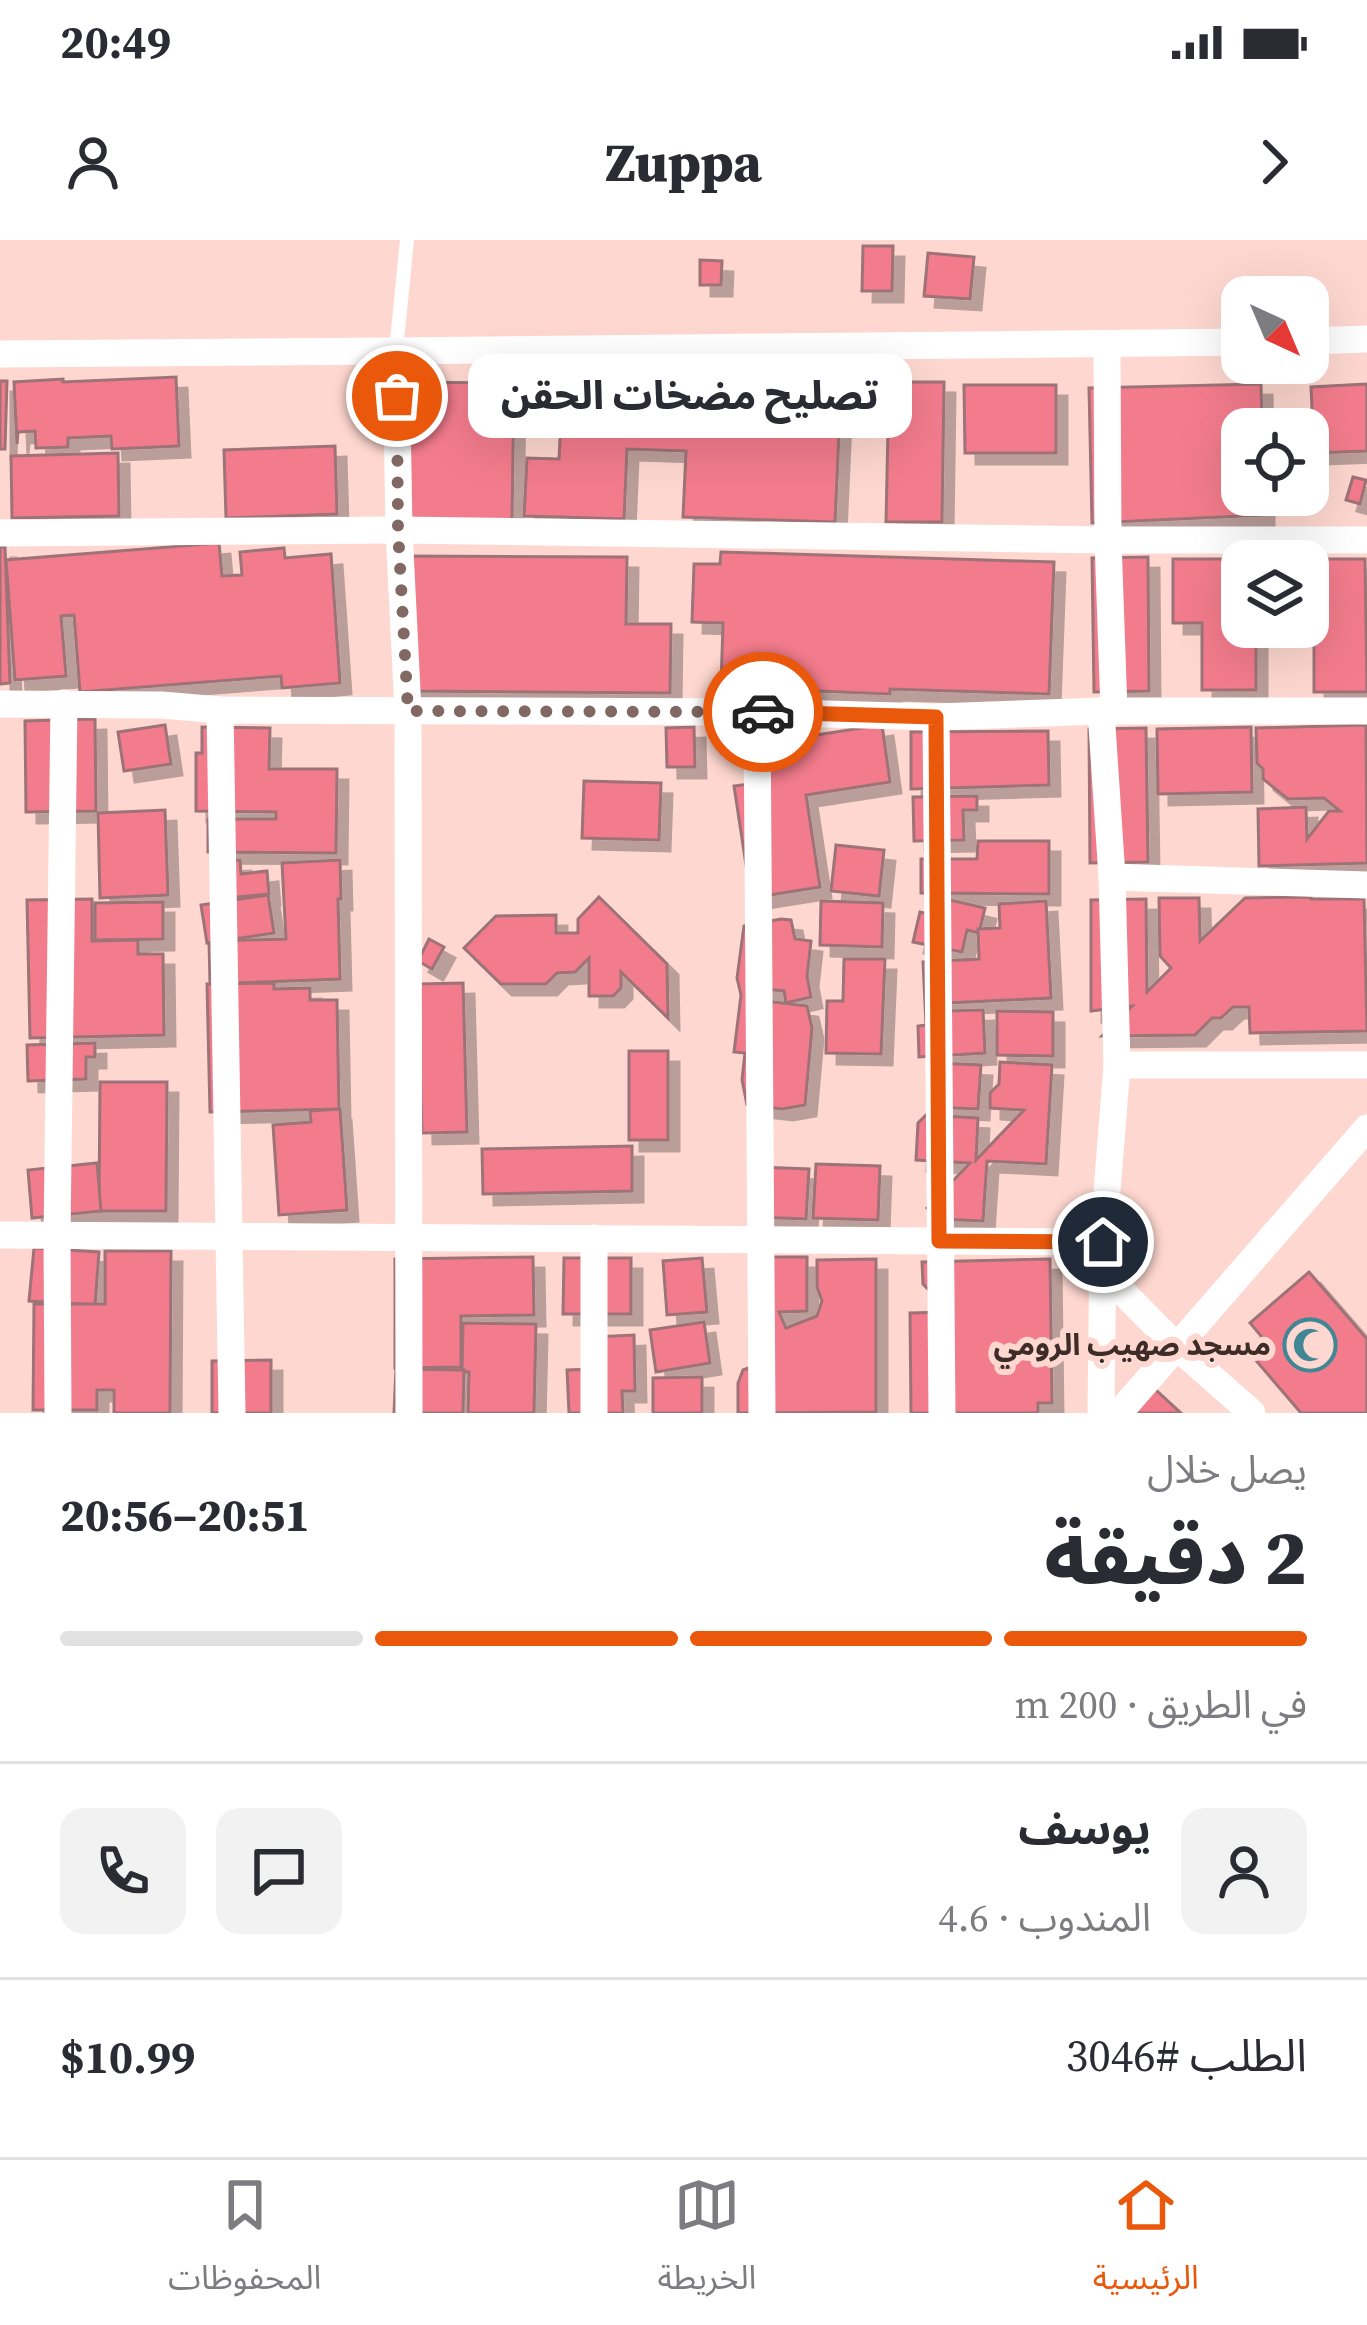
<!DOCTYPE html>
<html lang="ar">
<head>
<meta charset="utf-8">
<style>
	:root { --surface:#fff; --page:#f2f2f3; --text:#2b2b33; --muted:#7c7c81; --line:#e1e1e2; --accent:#ea580c }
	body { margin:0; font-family:"Source Serif 4","Noto Sans Arabic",serif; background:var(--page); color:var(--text); direction:rtl; height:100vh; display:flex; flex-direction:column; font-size:45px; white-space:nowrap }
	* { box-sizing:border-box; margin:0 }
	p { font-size:39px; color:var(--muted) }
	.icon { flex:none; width:66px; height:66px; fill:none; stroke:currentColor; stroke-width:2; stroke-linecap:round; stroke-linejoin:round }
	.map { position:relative; height:1173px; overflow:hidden; direction:ltr }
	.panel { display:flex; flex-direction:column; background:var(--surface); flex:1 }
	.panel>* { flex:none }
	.needle { width:78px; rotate:136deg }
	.tools { position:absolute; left:1221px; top:36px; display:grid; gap:24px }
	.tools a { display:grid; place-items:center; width:108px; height:108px; border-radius:24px; background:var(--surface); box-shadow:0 12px 48px #0002; font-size:60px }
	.pin { position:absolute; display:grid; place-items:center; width:102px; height:102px; color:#fff; margin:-51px; border:6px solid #fff; border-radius:50%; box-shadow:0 3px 12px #0007 }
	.courier { position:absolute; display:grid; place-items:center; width:120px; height:120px; margin:-60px; border:9px solid #ea580c; border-radius:50%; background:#fff; color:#222; box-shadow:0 3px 15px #0007 }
	.bubble { position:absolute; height:84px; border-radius:24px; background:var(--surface); box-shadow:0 12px 48px #0002; font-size:39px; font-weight:800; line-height:84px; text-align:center; direction:rtl }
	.head em { font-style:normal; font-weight:800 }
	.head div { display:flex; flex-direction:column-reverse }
	.head { display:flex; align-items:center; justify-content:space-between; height:204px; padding:0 60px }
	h1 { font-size:78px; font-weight:800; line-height:90px }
	.bar { display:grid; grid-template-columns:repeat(4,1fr); gap:18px 12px; align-content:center; height:144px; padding:0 60px }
	.bar i { height:15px; border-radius:9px; background:var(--line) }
	.bar .selected { background:var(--accent) }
	.bar p { grid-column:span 4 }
	.line { display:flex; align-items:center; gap:30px; padding:0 60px; border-top:3px solid var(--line) }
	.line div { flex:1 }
	.round { display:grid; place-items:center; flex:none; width:126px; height:126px; border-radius:24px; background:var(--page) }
	.status { display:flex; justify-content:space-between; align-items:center; height:84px; padding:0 60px; background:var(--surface); direction:ltr }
	.status svg { height:33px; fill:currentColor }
	header { display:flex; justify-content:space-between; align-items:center; height:156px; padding:0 60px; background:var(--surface); font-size:54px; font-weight:800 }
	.dock { display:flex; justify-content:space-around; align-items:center; height:168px; border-top:3px solid var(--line); background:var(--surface); font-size:33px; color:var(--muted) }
	.dock a { display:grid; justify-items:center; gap:6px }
	.dock .selected { color:var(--accent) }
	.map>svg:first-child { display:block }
</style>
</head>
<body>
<div class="status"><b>20:49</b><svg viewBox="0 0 49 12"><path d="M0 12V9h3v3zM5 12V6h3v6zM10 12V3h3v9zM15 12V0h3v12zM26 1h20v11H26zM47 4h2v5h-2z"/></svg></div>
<header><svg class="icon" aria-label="forward" viewBox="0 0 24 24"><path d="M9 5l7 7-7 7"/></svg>Zuppa<svg class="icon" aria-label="person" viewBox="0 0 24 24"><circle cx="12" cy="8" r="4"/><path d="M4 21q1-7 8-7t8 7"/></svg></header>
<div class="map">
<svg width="1367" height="1173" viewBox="0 0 1367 1173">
	<defs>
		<filter id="shadow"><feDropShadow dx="11" dy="11" stdDeviation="0" flood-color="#0004"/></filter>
	</defs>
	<rect width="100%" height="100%" fill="#fed8d0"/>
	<g fill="#f37b8c" stroke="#9e7377" stroke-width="3" filter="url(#shadow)">
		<polygon points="863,6 893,6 892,51 862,51"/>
		<polygon points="928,13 974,17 970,59 924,56"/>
		<polygon points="700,20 722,21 721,45 700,45"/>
		<polygon points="176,137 179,206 112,209 111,196 68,198 68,207 36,208 35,191 18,192 17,204 14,142 63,139 63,142"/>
		<polygon points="563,138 841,149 835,282 683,277 686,211 627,209 624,279 524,276 527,218 559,219"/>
		<polygon points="0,141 7,141 5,209 0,209"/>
		<polygon points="398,142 514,143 512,280 395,279"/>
		<polygon points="889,142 944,142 942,282 886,282"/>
		<polygon points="1261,144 1262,189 1242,189 1242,255 1263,255 1263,275 1092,283 1089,148"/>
		<polygon points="1367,144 1367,211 1314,213 1311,147"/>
		<polygon points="964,145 1056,145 1056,213 965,213"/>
		<polygon points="335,206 337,274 226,278 224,210"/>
		<polygon points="118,213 119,276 12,278 11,216"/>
		<polygon points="1353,237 1366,240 1360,264 1346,260"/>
		<polygon points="219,303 222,336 242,335 240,312 284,308 285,318 331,314 340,443 282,448 281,436 80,452 74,375 61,376 66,436 15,440 6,320"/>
		<polygon points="0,307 5,307 10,443 0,444"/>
		<polygon points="721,312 1054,322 1049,454 890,449 890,454 721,447 723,383 692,382 694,324 720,324"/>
		<polygon points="401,316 627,317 626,384 671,384 670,453 399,451"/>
		<polygon points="1148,317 1149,451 1094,452 1092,318"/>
		<polygon points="1173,319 1256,319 1256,321 1242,321 1242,387 1256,387 1256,450 1202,450 1202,383 1173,383"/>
		<polygon points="1310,319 1365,319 1367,452 1314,452 1314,388 1309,388"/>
		<polygon points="95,479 96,571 26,572 25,481"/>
		<polygon points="165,485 171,524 124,531 118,492"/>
		<polygon points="882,485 890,542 806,555 820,647 751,658 734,546 750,544 744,506"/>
		<polygon points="1366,485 1367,623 1259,626 1258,569 1306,567 1307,599 1329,571 1340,571 1324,558 1288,559 1263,539 1263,529 1257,523 1256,488"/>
		<polygon points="202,487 270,488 269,529 337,529 336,613 208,612 208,579 276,579 276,572 196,571 196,513 202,513"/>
		<polygon points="694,487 695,527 667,527 666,488"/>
		<polygon points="1251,487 1252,552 1158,554 1157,489"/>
		<polygon points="1146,488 1148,622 1090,623 1089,489"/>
		<polygon points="1048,491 1049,545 911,549 911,492"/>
		<polygon points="584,541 661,543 659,600 582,598"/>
		<polygon points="977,556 977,570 963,570 964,600 914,601 913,557"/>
		<polygon points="165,570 168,655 100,658 98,573"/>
		<polygon points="978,601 1049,601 1049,654 921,653 921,619 977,619"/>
		<polygon points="836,605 884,610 879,656 831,651"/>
		<polygon points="240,620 241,634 267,631 269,654 227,658 224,621"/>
		<polygon points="340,620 341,659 338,659 340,739 210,744 209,701 286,699 282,623"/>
		<polygon points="268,655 274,693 207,703 201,665"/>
		<polygon points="599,657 667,724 668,778 621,732 621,748 613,756 589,756 589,718 575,732 557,733 546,744 501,744 464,708 496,676 556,675 556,693 578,693 578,679"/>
		<polygon points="937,657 985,668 979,693 967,690 962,712 913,702 920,672 933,675"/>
		<polygon points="1311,657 1311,659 1364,659 1367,791 1250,793 1249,767 1233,767 1221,778 1212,778 1195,795 1102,796 1132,766 1091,771 1091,660 1146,659 1147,752 1171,728 1160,716 1159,658 1199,658 1200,701 1245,658"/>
		<polygon points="92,659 92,701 138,700 138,714 163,714 164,795 30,798 27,660"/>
		<polygon points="821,661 883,663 882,707 820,705"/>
		<polygon points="1046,661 1051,758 948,763 948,771 983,770 985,813 919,817 918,786 926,785 923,722 979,719 978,689 1000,688 999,664"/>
		<polygon points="163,662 163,699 95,700 95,663"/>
		<polygon points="781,679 791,680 795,699 811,701 807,736 811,757 786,763 784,751 754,748 757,760 807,766 812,788 805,865 782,869 747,865 742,840 745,813 734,812 741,755 737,738 744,686"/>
		<polygon points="429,699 444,707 432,729 418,721"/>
		<polygon points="844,719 885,719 881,814 826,813 827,761 843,761"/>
		<polygon points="274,743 274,749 310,748 310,760 337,760 339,869 210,872 207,744"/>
		<polygon points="463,743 467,892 422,893 418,744"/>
		<polygon points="997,771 1053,772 1053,816 997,815"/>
		<polygon points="95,803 95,817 86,817 86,839 28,841 27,805"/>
		<rect x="629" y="811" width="39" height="89"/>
		<polygon points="1000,822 1052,825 1046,924 987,921 983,981 938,979 927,968 970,923 916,920 918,883 926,875 978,878 976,920 1024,870 990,868 990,853 999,844"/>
		<polygon points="934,823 981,825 978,869 931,867"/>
		<polygon points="100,842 167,842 166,971 99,971"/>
		<polygon points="340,869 347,970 279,975 273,885 311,882 310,871"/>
		<polygon points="632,906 632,951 483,954 482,909"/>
		<polygon points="97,923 101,971 32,978 28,930"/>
		<polygon points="816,924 880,926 878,980 813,978"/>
		<polygon points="758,927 809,929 806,979 755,977"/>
		<polygon points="34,1008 99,1012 95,1065 29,1061"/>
		<polygon points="105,1011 171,1011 170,1173 114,1173 114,1150 97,1150 97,1170 33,1170 34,1064 105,1064"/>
		<polygon points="533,1017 534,1075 461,1076 461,1127 395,1128 395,1019"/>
		<polygon points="754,1017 807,1017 807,1071 779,1072 786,1088 817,1076 822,1061 817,1047 817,1020 876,1019 876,1172 738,1173 738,1143 743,1130 757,1125"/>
		<polygon points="564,1018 631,1018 631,1074 563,1074"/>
		<polygon points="702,1018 707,1072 667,1075 663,1021"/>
		<polygon points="1050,1019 1052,1163 1038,1163 1038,1173 911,1173 910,1073 951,1072 923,1044 922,1022"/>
		<polygon points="1309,1032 1367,1099 1367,1173 1301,1173 1247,1110 1262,1097 1250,1083"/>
		<polygon points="704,1082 710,1123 656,1132 650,1090"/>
		<polygon points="463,1083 536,1084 534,1173 468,1173 469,1132 462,1132"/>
		<polygon points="634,1095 635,1151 622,1151 623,1173 569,1173 567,1130 595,1129 594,1097"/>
		<polygon points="271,1120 271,1173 212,1173 212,1121"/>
		<polygon points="396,1129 464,1130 463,1173 394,1173"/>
		<polygon points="702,1137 702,1173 653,1173 653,1138"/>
		<polygon points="1145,1140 1181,1173 1115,1173"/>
	</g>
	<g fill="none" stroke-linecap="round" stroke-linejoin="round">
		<polyline stroke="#fff" stroke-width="14" points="396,111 407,0"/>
		<g stroke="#fff" stroke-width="27">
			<polyline points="1308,101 1367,99"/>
			<polyline points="1107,106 1108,300 1114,471"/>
			<polyline points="396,111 1242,102"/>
			<polyline points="0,114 396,111 399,290 408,471 409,1173"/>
			<polyline points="0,293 399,290 1108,300 1367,300"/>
			<polyline points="0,464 162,465 220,470 757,472 936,477 1101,471 1367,471"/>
			<polyline points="220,470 232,1173"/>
			<polyline points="1101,471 1112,637 1117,825 1367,825"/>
			<polyline points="757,472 762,1173"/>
			<polyline points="936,477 942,1173"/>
			<polyline points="1112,637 1367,645"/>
			<polyline points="0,995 1103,1002"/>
			<polyline points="594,998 594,1173"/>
			<polyline points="1105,1034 1176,1106 1252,1173"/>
			<polyline points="58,1173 57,995 64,463"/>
			<polyline points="1101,1173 1103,1002 1117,825"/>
			<polyline points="1119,1173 1367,888"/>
		</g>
	</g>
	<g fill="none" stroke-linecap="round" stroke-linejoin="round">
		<polyline stroke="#816863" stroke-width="12" stroke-dasharray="0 21.6" points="397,156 398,290 408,471 763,472"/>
		<polyline stroke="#ea580c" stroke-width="15" points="763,472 936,477 939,1001 1103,1002"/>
	</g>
	<defs>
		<g id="mosque-ring" transform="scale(2.7)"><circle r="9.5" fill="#fed8d0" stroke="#418694" stroke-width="1.5"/><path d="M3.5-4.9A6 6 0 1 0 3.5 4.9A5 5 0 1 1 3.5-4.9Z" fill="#418694"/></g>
	</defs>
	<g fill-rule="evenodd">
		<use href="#mosque-ring" x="1310" y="1105"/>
	</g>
	<g text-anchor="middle" stroke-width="12" stroke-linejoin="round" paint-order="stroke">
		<g font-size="30" font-weight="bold" fill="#3e2c28" stroke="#fed8d0" text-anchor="end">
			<text x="1271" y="1115">مسجد صهيب الرومي</text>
		</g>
	</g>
</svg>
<div class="tools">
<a><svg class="needle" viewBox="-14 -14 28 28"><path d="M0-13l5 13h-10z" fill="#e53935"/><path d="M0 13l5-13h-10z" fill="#7c7c81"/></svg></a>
<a><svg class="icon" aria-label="locate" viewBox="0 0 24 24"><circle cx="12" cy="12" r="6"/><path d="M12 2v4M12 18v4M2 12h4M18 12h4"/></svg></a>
<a><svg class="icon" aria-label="layers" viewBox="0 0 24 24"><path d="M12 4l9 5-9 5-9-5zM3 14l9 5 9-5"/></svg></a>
</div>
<div class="pin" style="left:397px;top:156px;background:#ea580c"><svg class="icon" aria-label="bag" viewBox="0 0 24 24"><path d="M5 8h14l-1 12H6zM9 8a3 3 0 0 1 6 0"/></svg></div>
<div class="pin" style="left:1103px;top:1002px;background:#1f2937"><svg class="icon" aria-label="home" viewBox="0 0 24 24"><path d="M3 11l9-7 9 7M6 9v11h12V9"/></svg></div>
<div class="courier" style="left:763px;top:472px"><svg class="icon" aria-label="car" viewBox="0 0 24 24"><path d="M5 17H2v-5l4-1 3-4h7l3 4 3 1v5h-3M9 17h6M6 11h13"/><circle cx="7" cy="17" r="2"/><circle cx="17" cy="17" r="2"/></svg></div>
<div class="bubble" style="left:468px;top:114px;width:444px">تصليح مضخات الحقن</div>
</div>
<section class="panel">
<div class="head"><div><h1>2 دقيقة</h1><p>يصل خلال</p></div><em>20:51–20:56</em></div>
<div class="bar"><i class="selected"></i><i class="selected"></i><i class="selected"></i><i></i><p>في الطريق · 200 m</p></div>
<div class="line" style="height:216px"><a class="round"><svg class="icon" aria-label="person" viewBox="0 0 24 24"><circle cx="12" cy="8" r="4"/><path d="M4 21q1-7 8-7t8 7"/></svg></a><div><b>يوسف</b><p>المندوب · 4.6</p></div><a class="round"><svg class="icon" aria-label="chat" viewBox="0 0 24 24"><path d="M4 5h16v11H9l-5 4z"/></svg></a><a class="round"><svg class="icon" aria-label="phone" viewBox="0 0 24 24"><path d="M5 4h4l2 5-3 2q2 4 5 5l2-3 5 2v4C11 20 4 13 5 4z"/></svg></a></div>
<div class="line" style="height:156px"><div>الطلب #3046</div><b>$10.99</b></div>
</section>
<nav class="dock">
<a class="selected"><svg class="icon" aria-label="home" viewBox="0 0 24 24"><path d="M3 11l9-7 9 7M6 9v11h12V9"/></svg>الرئيسية</a>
<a><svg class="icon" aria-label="map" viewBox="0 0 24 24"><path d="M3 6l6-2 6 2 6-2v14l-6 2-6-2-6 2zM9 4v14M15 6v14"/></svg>الخريطة</a>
<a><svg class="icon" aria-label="saved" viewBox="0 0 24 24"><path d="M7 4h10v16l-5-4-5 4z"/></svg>المحفوظات</a>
</nav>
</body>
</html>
